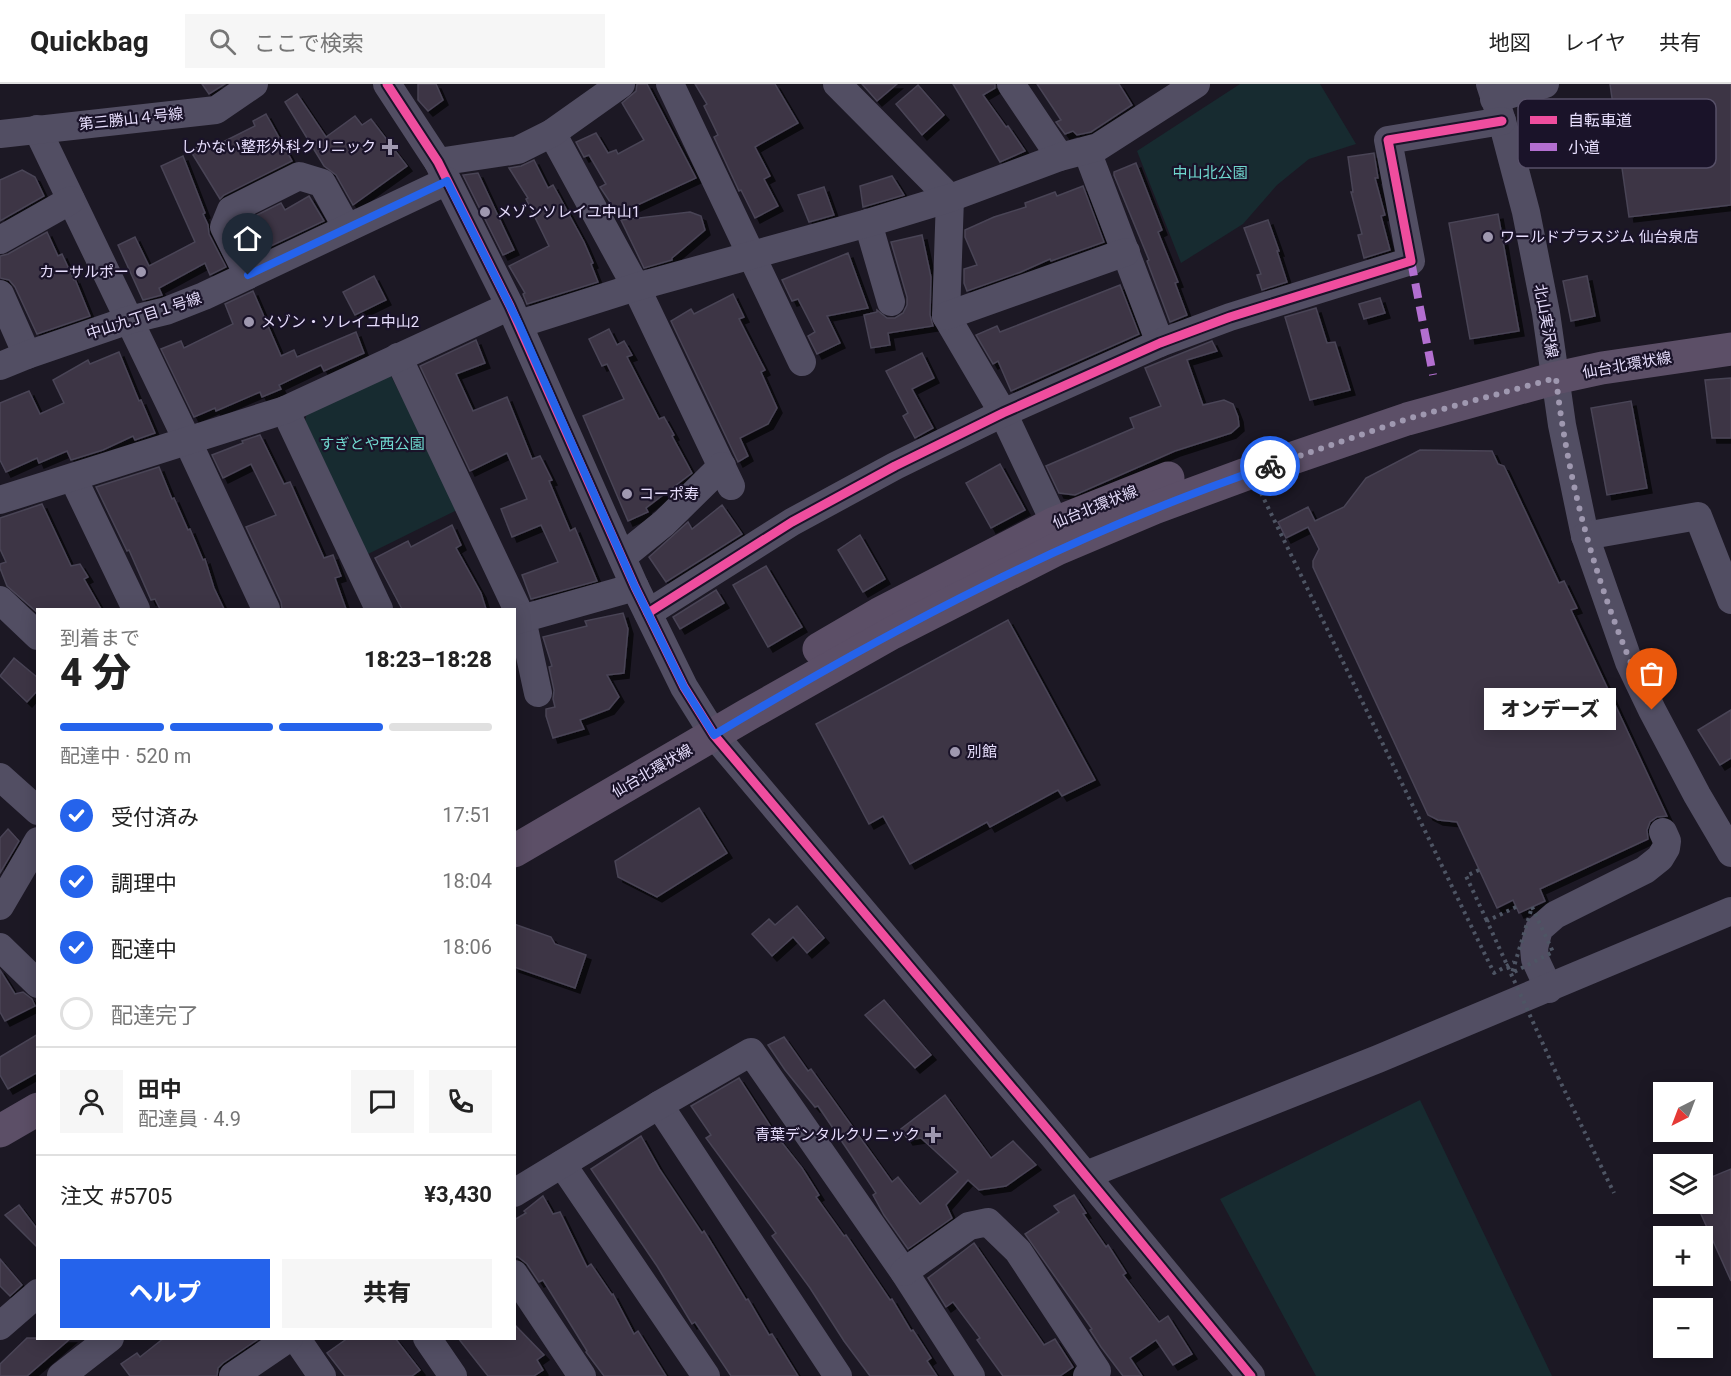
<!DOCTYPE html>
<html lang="ja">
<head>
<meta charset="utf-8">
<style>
	:root { --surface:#fff; --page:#f6f6f6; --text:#222; --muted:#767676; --line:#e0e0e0; --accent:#2563eb }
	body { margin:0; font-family:Roboto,"Noto Sans JP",sans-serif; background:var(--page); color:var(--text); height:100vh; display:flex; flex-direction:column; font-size:22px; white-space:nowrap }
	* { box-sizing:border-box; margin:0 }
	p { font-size:20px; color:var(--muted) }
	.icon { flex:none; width:33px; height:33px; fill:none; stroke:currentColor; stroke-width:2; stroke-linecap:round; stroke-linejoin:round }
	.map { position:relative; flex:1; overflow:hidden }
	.details { position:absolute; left:36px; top:524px; width:480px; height:732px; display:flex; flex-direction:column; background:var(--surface); border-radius:0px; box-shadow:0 3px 15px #0003 }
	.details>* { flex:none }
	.needle { width:39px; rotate:222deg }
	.buttons { position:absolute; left:1653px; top:998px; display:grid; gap:12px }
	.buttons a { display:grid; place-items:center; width:60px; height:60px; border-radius:0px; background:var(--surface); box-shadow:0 3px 15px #0003; font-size:30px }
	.pin { position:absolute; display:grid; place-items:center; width:51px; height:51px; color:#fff; margin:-62px -26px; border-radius:50% 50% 50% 0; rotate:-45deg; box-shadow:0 0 6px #0007 }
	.pin .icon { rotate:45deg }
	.courier { position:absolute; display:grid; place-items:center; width:60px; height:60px; margin:-30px; border:4px solid #2563eb; border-radius:50%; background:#fff; color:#222; box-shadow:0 2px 8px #0007 }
	.bubble { position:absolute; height:42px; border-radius:0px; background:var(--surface); box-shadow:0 3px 15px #0003; font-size:20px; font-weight:800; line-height:42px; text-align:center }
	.overview em { font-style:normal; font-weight:800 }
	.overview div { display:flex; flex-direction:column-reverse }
	.overview { display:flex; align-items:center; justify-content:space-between; height:102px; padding:0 24px }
	h1 { font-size:39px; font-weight:800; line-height:45px }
	.bar { display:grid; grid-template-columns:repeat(4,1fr); gap:9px 6px; align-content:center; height:72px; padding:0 24px }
	.bar i { height:8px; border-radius:4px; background:var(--line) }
	.bar .selected { background:var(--accent) }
	.bar p { grid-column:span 4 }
	.line { display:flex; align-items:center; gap:15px; padding:0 24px; border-top:2px solid var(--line) }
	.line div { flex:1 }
	.round { display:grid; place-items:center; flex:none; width:63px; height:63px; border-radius:0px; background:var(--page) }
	ol { padding:0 24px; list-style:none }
	li { display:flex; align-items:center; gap:18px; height:66px }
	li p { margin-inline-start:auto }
	li .icon { padding:6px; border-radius:50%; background:var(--accent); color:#fff; stroke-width:4 }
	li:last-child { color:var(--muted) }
	li i { width:33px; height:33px; border:3px solid var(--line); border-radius:50% }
	.primary-button { display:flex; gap:12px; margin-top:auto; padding:12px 24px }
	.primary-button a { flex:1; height:69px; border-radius:0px; background:var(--accent); color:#fff; font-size:24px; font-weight:800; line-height:69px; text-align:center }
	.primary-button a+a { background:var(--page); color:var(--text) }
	header { display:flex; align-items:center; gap:36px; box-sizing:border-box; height:84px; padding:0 30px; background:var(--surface); border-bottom:2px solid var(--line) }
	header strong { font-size:28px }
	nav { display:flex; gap:33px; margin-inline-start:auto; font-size:21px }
	.search { width:420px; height:54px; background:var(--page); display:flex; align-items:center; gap:15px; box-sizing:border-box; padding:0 21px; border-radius:0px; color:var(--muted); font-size:22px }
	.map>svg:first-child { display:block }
</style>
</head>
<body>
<header>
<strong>Quickbag</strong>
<div class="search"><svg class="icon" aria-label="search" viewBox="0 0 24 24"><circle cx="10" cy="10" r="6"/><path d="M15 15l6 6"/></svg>ここで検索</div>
<nav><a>地図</a><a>レイヤ</a><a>共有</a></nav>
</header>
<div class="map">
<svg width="1731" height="1292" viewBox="0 0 1731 1292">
	<defs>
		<filter id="shadow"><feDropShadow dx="5" dy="5" stdDeviation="0" flood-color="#0009"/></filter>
	</defs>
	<rect width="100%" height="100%" fill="#1c1824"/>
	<g fill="#172b30">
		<polygon points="1240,0 1320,0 1356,60 1309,75 1277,101 1243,140 1181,179 1137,67"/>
		<polygon points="390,290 459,425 366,471 304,341 307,329"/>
		<polygon points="1420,1016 1552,1292 1316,1292 1220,1115"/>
	</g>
	<g fill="#3c3645" stroke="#4a4456" stroke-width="1.5" filter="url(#shadow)">
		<polygon points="202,0 225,0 209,10"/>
		<polygon points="418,0 436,0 443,16 428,27 418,16"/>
		<polygon points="637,0 647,0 696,94 618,130 600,103 606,100 589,71 584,73 576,58 596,49 608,69 616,66 618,70 644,56 622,19 636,7"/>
		<polygon points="695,0 775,0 798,39 755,63 770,92 764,95 778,122 755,134 741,106 739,107 714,53 718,51 704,22 707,20"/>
		<polygon points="862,0 897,0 877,17"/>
		<polygon points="953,0 995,0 995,4 983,11 1006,43 1008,42 1025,67 1000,78"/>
		<polygon points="1037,0 1119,0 1132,21 1091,48 1077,51 1073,47 1065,50 1056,38 1061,36"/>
		<polygon points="1610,0 1731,0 1731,121 1629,133"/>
		<polygon points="918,1 944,31 922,51 896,20"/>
		<polygon points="297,10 326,53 355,32 362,41 371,35 407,82 353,121 336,91 324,82 285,18"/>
		<polygon points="266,30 292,77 224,111 220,115 190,66 206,59 209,65 255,42 253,37"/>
		<polygon points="1374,69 1378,94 1375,94 1385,131 1381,132 1390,166 1364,174 1358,151 1362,150 1351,108 1353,108 1348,73"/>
		<polygon points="183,72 205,129 203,130 208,141 209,150 226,183 210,191 205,179 159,204 162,211 143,216 118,161 135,153 149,182 195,158 161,82"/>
		<polygon points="534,76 548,104 553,101 584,158 593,179 591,180 598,198 527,220 523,210 525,209 509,182 549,162 526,115 528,114 509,84 521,82"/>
		<polygon points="1136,79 1162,146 1158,148 1178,198 1175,199 1187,231 1170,238 1147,177 1149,176 1114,91 1114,88"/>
		<polygon points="22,86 35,93 44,112 0,137 0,96"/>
		<polygon points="478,89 514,166 503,171 463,91"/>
		<polygon points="892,92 904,111 863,123 860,102"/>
		<polygon points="1083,102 1104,158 1051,177 1050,175 1021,188 967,207 964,199 964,185 977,181 965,153 965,146 994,133 1026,123 1025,119 1055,108 1057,112"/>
		<polygon points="824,103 834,131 809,138 798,111"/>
		<polygon points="309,112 324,137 256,169 242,143 258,134 257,131 281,119 285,126"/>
		<polygon points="690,128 701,132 705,146 672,174 672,176 644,184 621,136"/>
		<polygon points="1498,130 1519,247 1470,255 1449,139"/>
		<polygon points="1268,136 1279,167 1277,167 1287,198 1262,206 1257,191 1261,190 1244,144"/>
		<polygon points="47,148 58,172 62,170 74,196 75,195 90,232 37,250 15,203 9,196 0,194 0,172 8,170"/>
		<polygon points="922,151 931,193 930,231 933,242 888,249 890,261 871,264 864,231 877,228 877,226 887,234 895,234 903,229 907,221 907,213 891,158"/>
		<polygon points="848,169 868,224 827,232 840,259 817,270 808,252 815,248 798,215 792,217 782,196"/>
		<polygon points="374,192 386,216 355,231 343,208"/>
		<polygon points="1587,192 1595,232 1571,237 1563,197"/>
		<polygon points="1120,201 1139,250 1011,307 998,277 993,280 976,251 997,242 1000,248"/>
		<polygon points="253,207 281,272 294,266 297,273 356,248 364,269 324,287 321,281 279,301 281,305 262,313 260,308 216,327 215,324 194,333 161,265 181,257 184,264 233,240 225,220"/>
		<polygon points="733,210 744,233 739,235 765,286 761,288 777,324 768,340 740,354 748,372 738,378 671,237 691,225 694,230"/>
		<polygon points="1380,214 1385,229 1364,235 1359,220"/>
		<polygon points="1316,224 1327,259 1335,258 1350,306 1310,316 1285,233"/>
		<polygon points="609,245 617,261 624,257 632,271 627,273 659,335 664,333 674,351 672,352 692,389 646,424 648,428 628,437 583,332 624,315 607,280 602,282 589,255"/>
		<polygon points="476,256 485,279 456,290 473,327 507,313 532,375 540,372 552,396 549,397 570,447 575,444 597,497 531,515 522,491 558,478 541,441 512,453 501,425 527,415 507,369 470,387 420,282"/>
		<polygon points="1212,257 1217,267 1187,276 1203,321 1224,316 1233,320 1238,333 1239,342 1231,349 1175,367 1075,411 1059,409 1046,382 1134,344 1130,334 1161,322 1145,284"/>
		<polygon points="119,268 139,317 141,316 155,349 135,356 133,352 103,366 71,376 67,367 39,379 37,374 6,388 0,376 0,319 29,307 40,330 64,319 53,296 88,276 90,280"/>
		<polygon points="922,269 934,294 912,305 933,344 915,354 903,332 908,329 886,287"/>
		<polygon points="1731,294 1731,354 1712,354 1705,296"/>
		<polygon points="1631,317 1647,404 1607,411 1591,324"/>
		<polygon points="260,351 284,400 290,398 324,474 333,471 341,492 335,494 346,525 282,525 281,518 246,443 276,431 251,380 223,394 212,371 243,359 242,357"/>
		<polygon points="1420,366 1492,367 1498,380 1504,382 1559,499 1564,497 1577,524 1571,526 1667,732 1657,733 1650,738 1647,746 1648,755 1540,805 1545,817 1519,829 1513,816 1497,824 1457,738 1438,736 1428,731 1313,483 1313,477 1319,465 1308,443 1286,454 1278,438 1308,423 1315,437 1344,423 1366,394"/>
		<polygon points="1000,380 1025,426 991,444 966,399"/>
		<polygon points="159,383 172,415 174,414 188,446 190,445 203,476 205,475 214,504 224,525 160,525 155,515 151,516 129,466 127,467 96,403"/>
		<polygon points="42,420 71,482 80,480 88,493 84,495 101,525 38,525 38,529 7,502 0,484 0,480 6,478 0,465 0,434"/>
		<polygon points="722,421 742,450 666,498 649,473 688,438 692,445"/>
		<polygon points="452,441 461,461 456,464 481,509 486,525 402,525 375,474 408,457 411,463"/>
		<polygon points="860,451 885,495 863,508 838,466"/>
		<polygon points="766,482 802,543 768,563 733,501"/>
		<polygon points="716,506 724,519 680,545 673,533"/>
		<polygon points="623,529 628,545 624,589 607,591 619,613 609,625 580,636 584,645 553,654 546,632 546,625 555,623 553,615 554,606 549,583 552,582 543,553 587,542 585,537"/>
		<polygon points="1008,536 1095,696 1062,712 1058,706 990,743 987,738 910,780 883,732 869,740 816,640"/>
		<polygon points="14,574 38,594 38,606 27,618 0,592"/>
		<polygon points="1731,626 1731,674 1720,681 1698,646"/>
		<polygon points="699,724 727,769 657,813 618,793 615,777"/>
		<polygon points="8,745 19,757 0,789 0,754"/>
		<polygon points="797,822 824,854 807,869 793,853 772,872 752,850 769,835 775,841"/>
		<polygon points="514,840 551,853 555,860 586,871 575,904 514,883"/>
		<polygon points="0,886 15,910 23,908 32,915 35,922 5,937 0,928"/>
		<polygon points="884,916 931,971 915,984 865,931"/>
		<polygon points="38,950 38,988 8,1005 0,991 0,973"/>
		<polygon points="784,953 808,987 811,985 892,1098 898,1093 920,1120 958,1088 921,1054 908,1056 901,1045 945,1011 991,1074 1013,1057 1036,1081 1006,1102 979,1106 968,1096 946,1121 952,1134 908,1165 884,1131 873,1111 876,1109 851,1071 818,1022 815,1023 785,986 768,961"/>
		<polygon points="739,994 776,1051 802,1084 819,1111 816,1113 844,1152 846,1151 890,1216 892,1215 911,1247 913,1246 931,1274 927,1277 937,1292 870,1292 844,1257 810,1204 772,1152 776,1149 706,1054 711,1051 691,1022"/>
		<polygon points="641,1052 660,1086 702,1149 704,1147 746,1216 748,1215 769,1251 772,1250 798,1292 731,1292 695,1238 692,1240 657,1182 591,1085"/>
		<polygon points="1731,1085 1731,1197 1696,1119 1702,1119 1702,1097"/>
		<polygon points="1074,1111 1086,1129 1083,1130 1106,1163 1108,1161 1126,1189 1123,1191 1159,1238 1168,1232 1192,1270 1173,1281 1156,1256 1130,1274 1142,1292 1123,1292 1101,1263 1090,1246 1092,1245 1025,1150 1059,1128 1054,1122"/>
		<polygon points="543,1112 553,1130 560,1128 587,1183 591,1180 612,1211 613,1210 634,1250 638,1247 666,1292 604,1292 586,1268 587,1267 543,1196 539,1198 527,1180 518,1173 514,1173 514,1136 526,1129 524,1127"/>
		<polygon points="19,1121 38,1146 38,1164 5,1131"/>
		<polygon points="974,1159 1044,1261 1055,1255 1073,1283 1060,1292 1003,1292 977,1256 980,1254 953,1218 946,1223 928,1194"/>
		<polygon points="0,1175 22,1201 10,1212 0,1202"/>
		<polygon points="514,1240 544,1271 537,1276 543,1286 534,1292 488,1292 458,1254 514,1254"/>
		<polygon points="27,1254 71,1254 27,1292 0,1292 0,1280"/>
		<polygon points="164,1254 260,1254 223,1279 218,1284 217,1292 130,1292 121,1280 137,1269 140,1273"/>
		<polygon points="348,1254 395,1254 420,1286 412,1292 345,1292 327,1269"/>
	</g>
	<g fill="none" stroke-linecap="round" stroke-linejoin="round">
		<g stroke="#4e5564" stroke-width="4" stroke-dasharray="3 4.5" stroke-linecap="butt">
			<polyline points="1261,409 1494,889 1514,878"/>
			<polyline points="1479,786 1466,792 1487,837"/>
			<polyline points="1558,993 1614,1109"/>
		</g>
		<g stroke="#524e63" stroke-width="28">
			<polyline points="387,0 438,78 510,222 635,503 684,603 714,651 1053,1052 1251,1292"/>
			<polyline points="670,0 802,278"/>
			<polyline points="837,0 950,114 946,232 1003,329 1055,439"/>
			<polyline points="1011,0 1060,73"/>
			<polyline points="1490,0 1502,37 1526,128 1546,229 1562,341 1585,452 1629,578 1652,626 1697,711 1731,769"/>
			<polyline points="1494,15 1545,0"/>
			<polyline points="37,45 188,358 266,525"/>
			<polyline points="552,49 636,203 731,402"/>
			<polyline points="0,50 216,26 254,0"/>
			<polyline points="1087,67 1160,259"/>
			<polyline points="438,78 518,66 552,49 621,0"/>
			<polyline points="868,139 891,218"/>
			<polyline points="0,156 71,116"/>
			<polyline points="248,191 224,143 231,126 299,92 322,99 347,144"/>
			<polyline points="0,210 27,271"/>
			<polyline points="946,232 1126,168"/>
			<polyline points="519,240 636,203 868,139 950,114 1060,73 1098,63 1196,0"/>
			<polyline points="398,273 522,535 538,609"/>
			<polyline points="0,282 27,271 129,236 166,227 204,212 447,97"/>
			<polyline points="285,326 379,525"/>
			<polyline points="73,394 136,525"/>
			<polyline points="0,416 285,326 510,222"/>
			<polyline points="1585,452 1698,432 1731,516"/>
			<polyline points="622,473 664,439 722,382"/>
			<polyline points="0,516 38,552"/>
			<polyline points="648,529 792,438 895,382 1003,329 1160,259 1230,233 1411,177 1388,56 1502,37"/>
			<polyline points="514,537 635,503"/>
			<polyline points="0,693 38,727"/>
			<polyline points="0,822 38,757"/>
			<polyline points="0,863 38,900"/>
			<polyline points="1549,905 1535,875 1534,864 1539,845 1555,831 1645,786 1660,774 1666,764 1667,757 1663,748"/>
			<polyline points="659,1021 838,1292"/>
			<polyline points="562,1080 706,1292"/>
			<polyline points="1086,1091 1378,975 1731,827"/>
			<polyline points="514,1109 659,1021 751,968 904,1188 971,1292"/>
			<polyline points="904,1188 969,1142 988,1138 1018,1167 1097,1287 1087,1292"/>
			<polyline points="514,1190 582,1292"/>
			<polyline points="0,1242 38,1209"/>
			<polyline points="296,1254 322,1292"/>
			<polyline points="427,1254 453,1292"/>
			<polyline points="61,1292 110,1254"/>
			<polyline points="233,1292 289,1254"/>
		</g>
		<g stroke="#5c4f67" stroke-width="33">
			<polyline points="819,565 879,530 1055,439 1168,394"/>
			<polyline points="514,767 747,631 892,549 1057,465 1154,424 1249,389 1407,335 1556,294 1602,284 1731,265"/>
			<polyline points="0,1047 38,1025"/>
		</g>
		<g stroke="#4e5564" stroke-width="4" stroke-dasharray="3 4.5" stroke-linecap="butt">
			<polyline points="1516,823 1487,837 1558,993"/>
			<polygon points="1532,823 1553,868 1512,889"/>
		</g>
		<polyline stroke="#b36fd0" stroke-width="8" stroke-dasharray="15 8" stroke-linecap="butt" points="1411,177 1433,291"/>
		<g stroke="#1a1329" stroke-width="13">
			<g id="cycleway">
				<polyline points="387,0 438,78 510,222 635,503 684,603 714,651 1053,1052 1251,1292"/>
				<polyline points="648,529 792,438 895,382 1003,329 1160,259 1230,233 1411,177 1388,56 1502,37"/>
			</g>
		</g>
		<use href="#cycleway" stroke="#ef4d9e" stroke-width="9"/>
	</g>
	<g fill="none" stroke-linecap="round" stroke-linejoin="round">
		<path stroke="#9f98b0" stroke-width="6" stroke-dasharray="0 10.8" d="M1270,382l137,-47 149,-41c13,116 46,227 96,332"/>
		<path stroke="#2563eb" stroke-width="8" d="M248,191l199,-94 72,143 116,263 49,100 30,48c177,-106 360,-203 556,-269"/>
	</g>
	<g fill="#9f98b0" stroke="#1a1329" stroke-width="2">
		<path d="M387 54h6v6h6v6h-6v6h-6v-6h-6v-6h6z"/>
		<circle cx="485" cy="128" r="6"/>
		<circle cx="1488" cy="153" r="6"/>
		<circle cx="141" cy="188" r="6"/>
		<circle cx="249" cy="238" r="6"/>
		<circle cx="627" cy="410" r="6"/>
		<circle cx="955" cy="668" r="6"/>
		<path d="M930 1042h6v6h6v6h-6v6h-6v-6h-6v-6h6z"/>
	</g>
	<g text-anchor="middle" stroke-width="4.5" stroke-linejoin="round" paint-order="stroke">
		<g font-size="15" fill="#e6ddfc" stroke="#1a1329">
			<text transform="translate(131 35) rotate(-6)" y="5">第三勝山４号線</text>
			<text transform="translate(144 232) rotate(-18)" y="5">中山九丁目１号線</text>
			<text transform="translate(1546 237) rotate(80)" y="5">北山実沢線</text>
			<text transform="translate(1627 281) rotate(-10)" y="5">仙台北環状線</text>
			<text transform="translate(1095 423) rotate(-22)" y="5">仙台北環状線</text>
			<text transform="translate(652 687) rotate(-30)" y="5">仙台北環状線</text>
		</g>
		<g font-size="15" fill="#e6ddfc" stroke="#1a1329" text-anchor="start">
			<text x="376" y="68" text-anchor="end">しかない整形外科クリニック</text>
			<text x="497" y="133">メゾンソレイユ中山1</text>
			<text x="1500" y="158">ワールドプラスジム 仙台泉店</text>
			<text x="129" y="193" text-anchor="end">カーサルポー</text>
			<text x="261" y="243">メゾン・ソレイユ中山2</text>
			<text x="639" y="415">コーポ寿</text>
			<text x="967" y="673">別館</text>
			<text x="920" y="1056" text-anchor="end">青葉デンタルクリニック</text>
		</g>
		<g font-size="15" fill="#6fd7ce" stroke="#1a1329">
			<text x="1210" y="94">中山北公園</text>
			<text x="372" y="365">すぎとや西公園</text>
		</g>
	</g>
	<rect x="1518" y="15" width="198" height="69" rx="9" fill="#1a1329" stroke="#575068" stroke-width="1.5"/>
	<rect x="1530" y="32" width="27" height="8" fill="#ef4d9e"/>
	<rect x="1530" y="59" width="27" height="8" fill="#b36fd0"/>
	<g font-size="16" fill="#e6ddfc">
		<text x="1568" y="42">自転車道</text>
		<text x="1568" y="69">小道</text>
	</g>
</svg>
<div class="buttons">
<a><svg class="needle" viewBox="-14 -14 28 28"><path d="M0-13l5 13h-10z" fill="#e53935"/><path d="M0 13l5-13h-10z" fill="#767676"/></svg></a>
<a><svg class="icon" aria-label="layers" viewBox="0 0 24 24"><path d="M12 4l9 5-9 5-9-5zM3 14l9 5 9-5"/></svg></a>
<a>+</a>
<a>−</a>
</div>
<div class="pin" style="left:1652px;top:626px;background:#ea580c"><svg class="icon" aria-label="bag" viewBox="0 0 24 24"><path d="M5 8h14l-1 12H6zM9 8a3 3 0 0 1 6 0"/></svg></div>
<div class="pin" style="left:248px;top:191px;background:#1f2937"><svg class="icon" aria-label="home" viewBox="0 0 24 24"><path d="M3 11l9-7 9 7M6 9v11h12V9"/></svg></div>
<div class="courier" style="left:1270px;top:382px"><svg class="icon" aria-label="bike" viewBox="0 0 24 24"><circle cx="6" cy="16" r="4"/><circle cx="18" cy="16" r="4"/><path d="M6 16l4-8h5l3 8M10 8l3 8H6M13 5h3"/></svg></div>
<div class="bubble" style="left:1484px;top:604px;width:132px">オンデーズ</div>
<section class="details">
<div class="overview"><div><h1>4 分</h1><p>到着まで</p></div><em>18:23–18:28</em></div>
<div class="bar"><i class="selected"></i><i class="selected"></i><i class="selected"></i><i></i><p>配達中 · 520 m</p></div>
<ol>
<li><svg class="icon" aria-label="check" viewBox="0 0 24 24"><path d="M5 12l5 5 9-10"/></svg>受付済み<p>17:51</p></li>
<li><svg class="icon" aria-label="check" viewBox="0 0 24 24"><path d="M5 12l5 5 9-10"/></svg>調理中<p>18:04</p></li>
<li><svg class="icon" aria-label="check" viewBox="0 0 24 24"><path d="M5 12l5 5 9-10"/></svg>配達中<p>18:06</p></li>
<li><i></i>配達完了</li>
</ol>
<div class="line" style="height:108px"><a class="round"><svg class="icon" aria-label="person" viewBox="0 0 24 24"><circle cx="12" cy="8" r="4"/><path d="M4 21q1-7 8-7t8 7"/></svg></a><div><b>田中</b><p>配達員 · 4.9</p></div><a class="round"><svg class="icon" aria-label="chat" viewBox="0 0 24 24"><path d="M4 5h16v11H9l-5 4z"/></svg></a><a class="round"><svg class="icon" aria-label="phone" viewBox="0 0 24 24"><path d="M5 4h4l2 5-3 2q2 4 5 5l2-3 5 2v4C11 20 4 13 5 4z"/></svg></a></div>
<div class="line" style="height:78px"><div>注文 #5705</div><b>¥3,430</b></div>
<div class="primary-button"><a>ヘルプ</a><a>共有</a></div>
</section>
</div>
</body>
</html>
